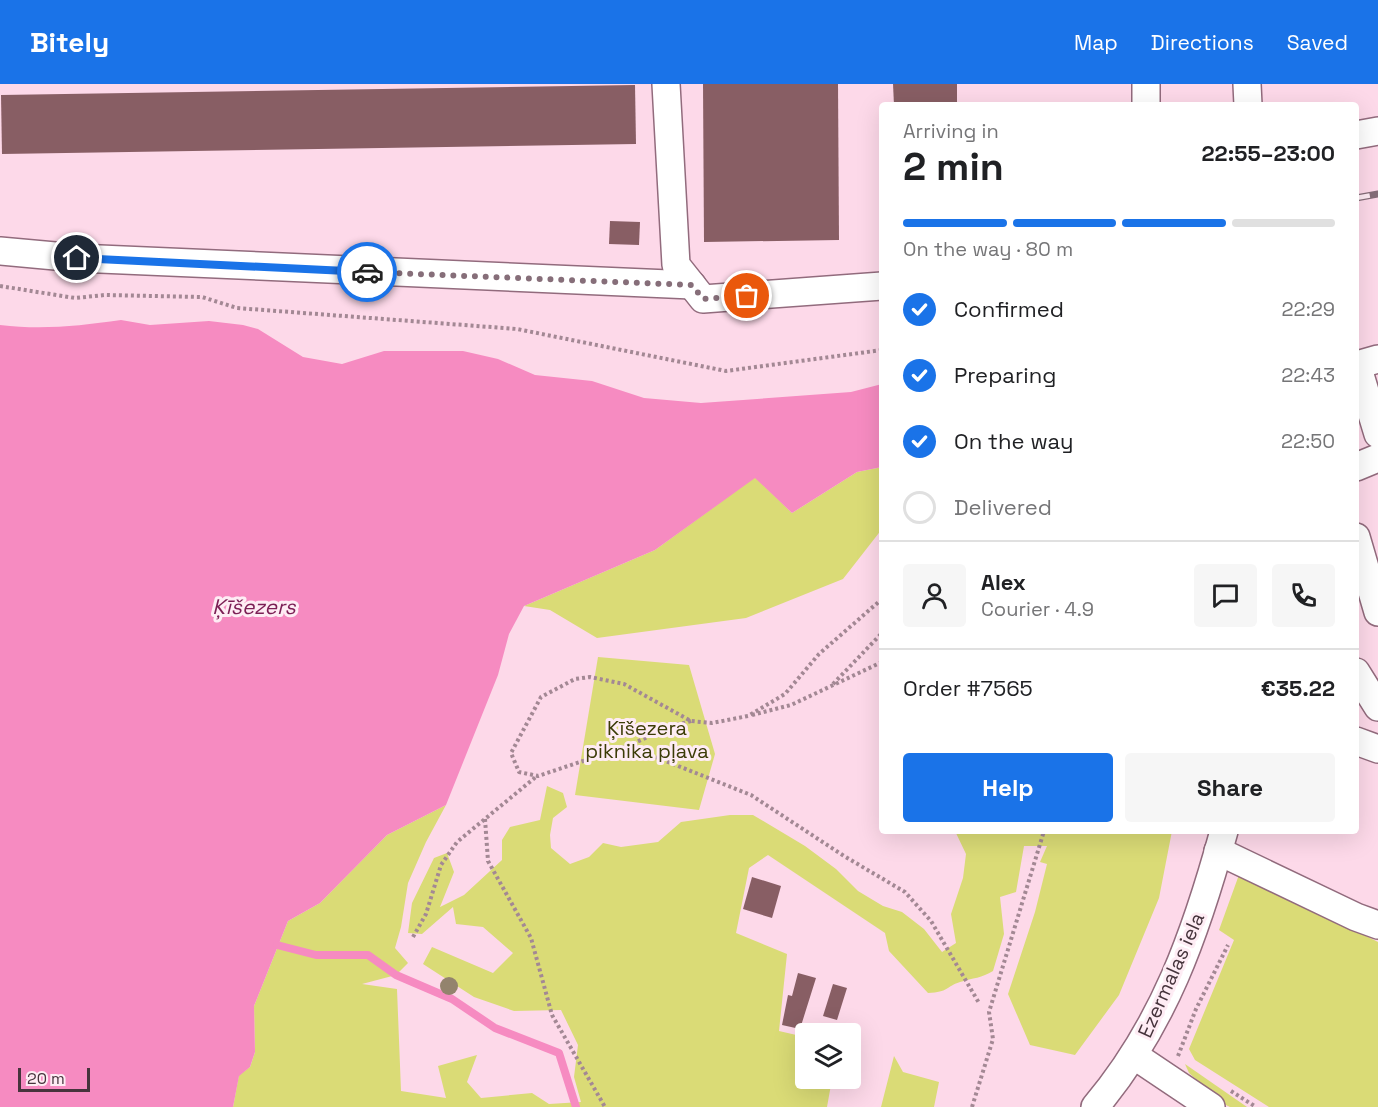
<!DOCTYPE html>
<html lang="en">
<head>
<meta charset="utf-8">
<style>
	:root { --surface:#fff; --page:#f6f6f6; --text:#202124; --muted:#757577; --line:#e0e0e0; --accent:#1a73e8 }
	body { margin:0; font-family:"Space Grotesk",sans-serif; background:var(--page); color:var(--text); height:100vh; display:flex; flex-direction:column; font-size:22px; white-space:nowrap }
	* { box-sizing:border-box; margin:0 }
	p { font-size:20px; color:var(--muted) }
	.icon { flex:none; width:33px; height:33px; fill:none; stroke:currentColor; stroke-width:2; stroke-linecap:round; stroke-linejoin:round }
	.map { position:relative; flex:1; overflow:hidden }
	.drawer { position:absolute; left:879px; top:18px; width:480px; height:732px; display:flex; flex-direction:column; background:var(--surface); border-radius:6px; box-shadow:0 6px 24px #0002 }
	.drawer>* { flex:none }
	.tools { position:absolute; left:795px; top:939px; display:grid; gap:12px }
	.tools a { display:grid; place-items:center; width:66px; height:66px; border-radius:6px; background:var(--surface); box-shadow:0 6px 24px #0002; font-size:30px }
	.scale { position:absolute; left:18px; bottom:15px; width:72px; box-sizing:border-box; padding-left:6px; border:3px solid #46343c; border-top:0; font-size:16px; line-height:21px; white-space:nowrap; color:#46343c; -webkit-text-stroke:4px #feecf4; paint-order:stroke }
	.pin { position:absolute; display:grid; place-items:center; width:51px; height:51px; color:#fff; margin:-26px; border:3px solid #fff; border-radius:50%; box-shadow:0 2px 6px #0007 }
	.courier { position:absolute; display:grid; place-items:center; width:60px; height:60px; margin:-30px; border:4px solid #1a73e8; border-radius:50%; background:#fff; color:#222; box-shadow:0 2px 8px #0007 }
	.headline em { font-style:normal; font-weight:700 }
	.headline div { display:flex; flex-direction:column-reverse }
	.headline { display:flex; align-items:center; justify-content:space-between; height:102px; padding:0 24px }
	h1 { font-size:39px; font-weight:700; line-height:45px }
	.bar { display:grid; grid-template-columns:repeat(4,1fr); gap:9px 6px; align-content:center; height:72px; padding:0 24px }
	.bar i { height:8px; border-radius:4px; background:var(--line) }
	.bar .selected { background:var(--accent) }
	.bar p { grid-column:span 4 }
	.line { display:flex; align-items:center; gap:15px; padding:0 24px; border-top:2px solid var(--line) }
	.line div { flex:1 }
	.round { display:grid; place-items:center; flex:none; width:63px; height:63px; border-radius:6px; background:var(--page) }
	ol { padding:0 24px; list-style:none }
	li { display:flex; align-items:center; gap:18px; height:66px }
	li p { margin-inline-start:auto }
	li .icon { padding:6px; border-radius:50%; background:var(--accent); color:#fff; stroke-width:4 }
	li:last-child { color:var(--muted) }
	li i { width:33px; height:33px; border:3px solid var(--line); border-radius:50% }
	.action { display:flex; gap:12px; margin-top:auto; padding:12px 24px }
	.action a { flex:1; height:69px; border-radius:6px; background:var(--accent); color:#fff; font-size:24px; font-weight:700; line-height:69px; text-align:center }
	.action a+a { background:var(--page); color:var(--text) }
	header { display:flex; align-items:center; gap:36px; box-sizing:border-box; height:84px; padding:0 30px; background:var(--accent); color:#fff }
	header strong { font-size:28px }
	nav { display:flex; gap:33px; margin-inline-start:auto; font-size:21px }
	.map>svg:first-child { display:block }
</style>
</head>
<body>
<header>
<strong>Bitely</strong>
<nav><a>Map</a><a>Directions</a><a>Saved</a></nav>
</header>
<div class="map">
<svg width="1378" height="1023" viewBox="0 0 1378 1023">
	<rect width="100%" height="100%" fill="#fdd9e9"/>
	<g fill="#dadb76">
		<polygon points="882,383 882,445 843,495 746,534 597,554 550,526 524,522 655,466 755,393 792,429 857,388"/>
		<polygon points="598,573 689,581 715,670 699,726 575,711"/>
		<path d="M547,702l16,7 4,14 -14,11 -3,17 1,13 19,16 19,-7 14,-14 18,4 37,-5 23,-20 49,-7h23l52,31 31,23 22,22 25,15 19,6 22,17 18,23 14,-9 -5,-29 12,-36 3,-24 -11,-23h217l-13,67 -40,97 -44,60 -45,-10 -22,-51 27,-82 12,-48 -7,-2 7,-16h-23l-8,46 -16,5 4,37 -11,37c-11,7 -20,7 -33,11 -15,5 -11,10 -32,11l-39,-42 -4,-18 -117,-78 -19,13 -13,65 51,21 -8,77 26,6 1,41 26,1 -5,28h-594l6,-32 11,-8 5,-15 -1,-46 34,-85 32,-18 67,-68 59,-30 -20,37 -18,41 -7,44 -6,21 13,15 -12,12 -34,9 35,5 4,102 45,7 -8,-32 39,-11 -10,27 14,16 51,-5 17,11 32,-2 -7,-25 4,-32 -17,-35 -47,1 -40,-14 -51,-33 9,-17 61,26 20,-20 -30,-26 -27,-3 -3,-17 -31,27 -14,-1 4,-30 22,-45 13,-5 7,19 -14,35 24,-12 38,-35v-20l8,-13 30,-7z"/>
		<polygon points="1240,788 1378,858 1378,1023 1269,1023 1195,976 1189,965 1234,856 1219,846"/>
		<polygon points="894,972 903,988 939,998 934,1023 881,1023"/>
		<polygon points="1185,980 1247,1023 1230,1023 1224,1020 1189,989"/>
	</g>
	<path fill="#f68bc1" d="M121,236l29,5 59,-4 34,4 15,4 45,28 39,7 42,-13h79l35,8 37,16 57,6 52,17 57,5 150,-11 31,-8v83l-25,5 -65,41 -37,-35 -100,72 -131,56 -15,28 -11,41 -52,130 -59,30 -67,68 -32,18 -34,85 1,46 -5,15 -11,9 -6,31h-233v-782c42,5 79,1 121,-5z"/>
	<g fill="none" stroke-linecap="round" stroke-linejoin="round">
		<polyline stroke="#f68bc1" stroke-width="8" points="277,861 316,871 368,871 396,891 452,915 495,944 559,969 576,1023"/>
	</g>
	<g fill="#885e64">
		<polygon points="703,0 838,0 839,156 704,158"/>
		<polygon points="893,0 957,0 957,21 894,21"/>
		<polygon points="635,1 636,60 2,70 1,11"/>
		<polygon points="610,137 640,138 639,161 609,160"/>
		<polygon points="752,793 781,802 772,834 743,825"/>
		<polygon points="798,889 816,894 800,945 782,941 788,911 792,912"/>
		<polygon points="833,900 847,904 837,936 823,932"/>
	</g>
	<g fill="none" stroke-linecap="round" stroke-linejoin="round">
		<g stroke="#926b7d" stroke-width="30">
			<g id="minor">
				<polyline points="666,0 676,181 703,215 882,202"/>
				<polyline points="1146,0 1146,21"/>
				<polyline points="1247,0 1248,21"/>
				<polyline points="1356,51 1378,47"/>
				<polyline points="0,167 77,174 692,201"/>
				<polyline points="1378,275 1357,281 1378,350"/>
				<polyline points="1356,383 1378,374"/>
				<polyline points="1356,453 1378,528"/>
				<polyline points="1356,588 1378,623"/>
				<polyline points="1356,657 1378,665"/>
				<polyline points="1218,767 1356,833 1378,841"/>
				<polyline points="1135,972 1211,1023"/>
				<path d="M1095,1023c69,-82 101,-174 129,-276"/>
			</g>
		</g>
		<g stroke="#a38894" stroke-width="4" stroke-dasharray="3 3" stroke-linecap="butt">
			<polyline points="0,202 75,214 105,211 202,213 237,224 517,245 726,287 882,266"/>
			<polyline points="833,600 882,549"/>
			<polyline points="752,631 791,621 882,578"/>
			<polyline points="691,637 669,643 628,662 538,692 519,688 511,669 541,613 575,595 590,593 624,600 691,637 712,639 748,632 785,610 819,570 882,515"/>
			<polyline points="628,662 751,711 844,772 905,808 931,837 979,919"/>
			<polyline points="485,735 488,777 531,854 552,931 605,1023"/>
			<polyline points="413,853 426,830 441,781 457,758 537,692"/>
			<polyline points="1178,972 1196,925 1228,861"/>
			<polyline points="1231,1007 1256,1023"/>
			<polyline points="972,1023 993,955 989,928 1044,747"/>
		</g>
		<use href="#minor" stroke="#fff" stroke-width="27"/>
		<g stroke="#856d78" stroke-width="7">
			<polyline id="rail" points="1356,114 1378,110"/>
		</g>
		<use href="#rail" stroke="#feecf4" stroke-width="4.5" stroke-dasharray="14" stroke-linecap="butt"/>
	</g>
	<circle fill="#93836d" cx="449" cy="902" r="9"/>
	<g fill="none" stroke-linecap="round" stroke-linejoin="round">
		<polyline stroke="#866e79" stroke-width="6" stroke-dasharray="0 10.8" points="367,188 692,201 703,215 747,212"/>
		<polyline stroke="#1a73e8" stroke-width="8" points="77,174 367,188"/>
	</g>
	<g text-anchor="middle" stroke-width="6" stroke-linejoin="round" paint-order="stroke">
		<g font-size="20" fill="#3c3c07" stroke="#feecf4">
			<text x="647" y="651">Ķīšezera<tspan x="647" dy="23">piknika pļava</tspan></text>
		</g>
		<g font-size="20" fill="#46343c" stroke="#feecf4">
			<text transform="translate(1171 891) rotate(-66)" y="7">Ezermalas iela</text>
		</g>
		<g font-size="21" font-style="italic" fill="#7c1e55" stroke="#feecf4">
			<text x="254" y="530">Ķīšezers</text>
		</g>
	</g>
</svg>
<div class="tools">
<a><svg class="icon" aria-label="layers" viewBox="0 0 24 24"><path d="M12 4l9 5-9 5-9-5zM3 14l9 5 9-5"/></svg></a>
</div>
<div class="scale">20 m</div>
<div class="pin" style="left:747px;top:212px;background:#ea580c"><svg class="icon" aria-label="bag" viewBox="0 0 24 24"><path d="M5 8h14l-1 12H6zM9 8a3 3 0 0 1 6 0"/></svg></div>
<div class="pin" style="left:77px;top:174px;background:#1f2937"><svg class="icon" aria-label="home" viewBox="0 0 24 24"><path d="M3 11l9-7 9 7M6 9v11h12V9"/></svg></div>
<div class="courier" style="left:367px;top:188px"><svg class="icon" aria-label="car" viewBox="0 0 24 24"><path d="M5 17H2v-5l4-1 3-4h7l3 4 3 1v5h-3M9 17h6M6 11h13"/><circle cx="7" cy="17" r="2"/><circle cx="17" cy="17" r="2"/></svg></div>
<section class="drawer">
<div class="headline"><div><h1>2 min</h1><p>Arriving in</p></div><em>22:55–23:00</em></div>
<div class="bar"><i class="selected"></i><i class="selected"></i><i class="selected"></i><i></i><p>On the way · 80 m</p></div>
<ol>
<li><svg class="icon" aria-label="check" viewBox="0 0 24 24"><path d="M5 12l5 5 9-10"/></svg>Confirmed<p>22:29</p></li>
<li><svg class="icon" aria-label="check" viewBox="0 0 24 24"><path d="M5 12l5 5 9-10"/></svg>Preparing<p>22:43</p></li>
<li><svg class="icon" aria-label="check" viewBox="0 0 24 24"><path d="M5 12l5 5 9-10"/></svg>On the way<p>22:50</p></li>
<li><i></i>Delivered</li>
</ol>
<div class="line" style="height:108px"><a class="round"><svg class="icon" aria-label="person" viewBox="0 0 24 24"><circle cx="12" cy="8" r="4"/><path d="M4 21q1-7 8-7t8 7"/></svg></a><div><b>Alex</b><p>Courier · 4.9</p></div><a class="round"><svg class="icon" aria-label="chat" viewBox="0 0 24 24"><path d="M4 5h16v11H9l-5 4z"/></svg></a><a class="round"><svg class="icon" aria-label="phone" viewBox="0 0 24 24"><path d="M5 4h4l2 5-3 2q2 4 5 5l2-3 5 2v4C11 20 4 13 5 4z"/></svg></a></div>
<div class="line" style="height:78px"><div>Order #7565</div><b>€35.22</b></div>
<div class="action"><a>Help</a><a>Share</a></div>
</section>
</div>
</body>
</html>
